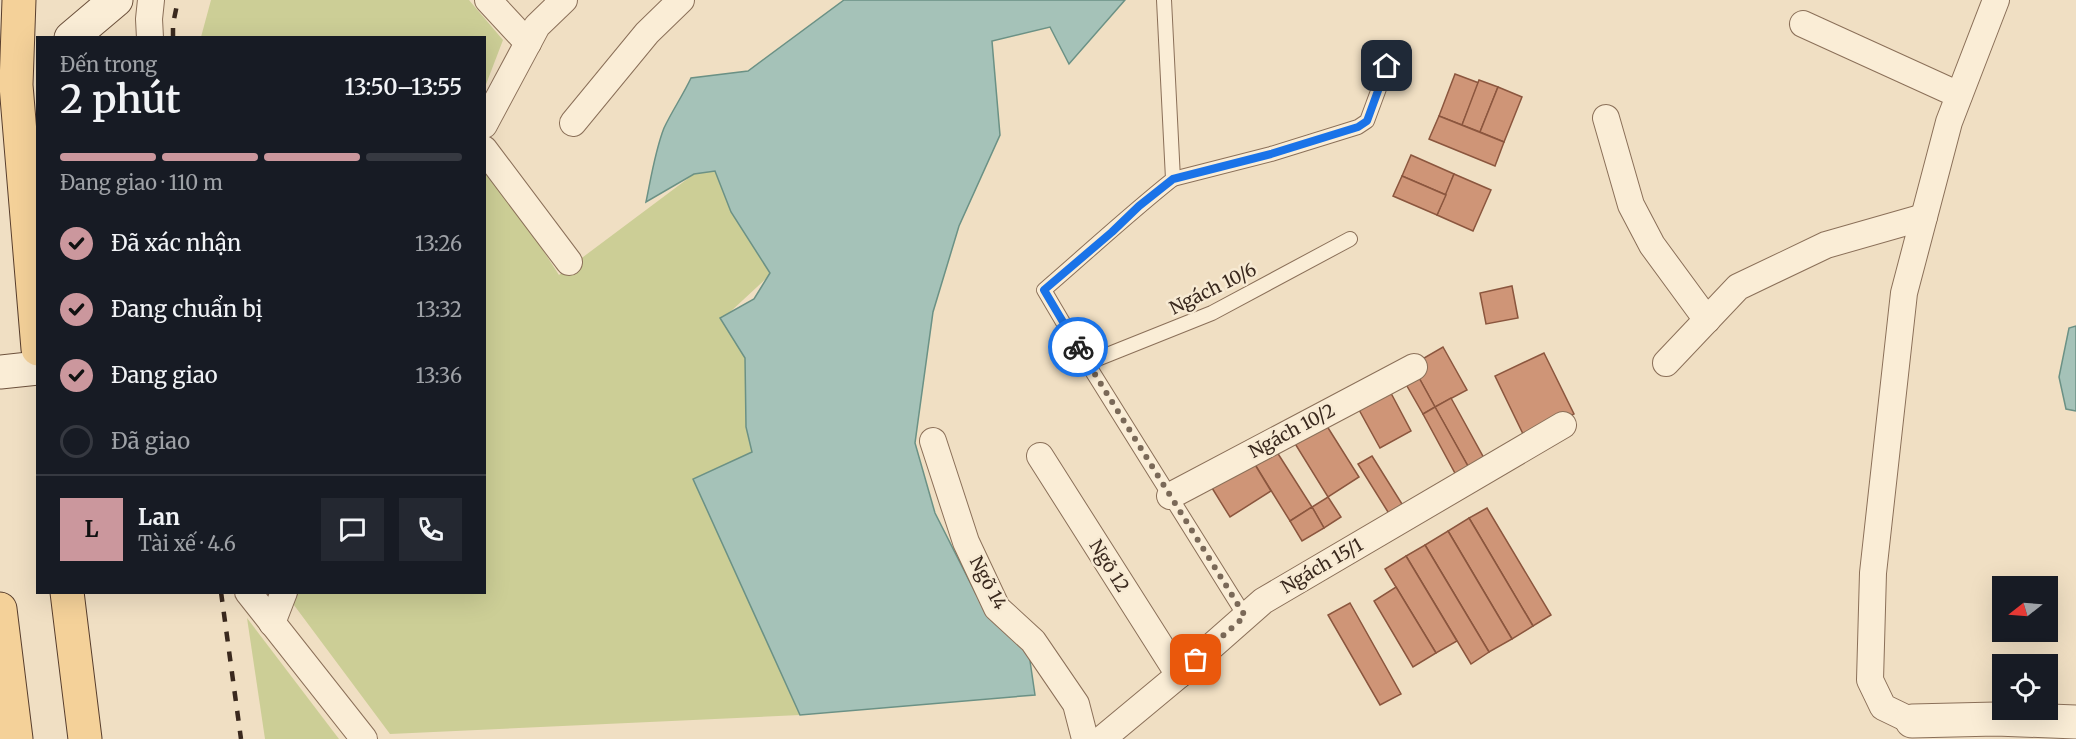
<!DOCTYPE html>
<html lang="vi">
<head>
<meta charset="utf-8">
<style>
	:root { --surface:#171b24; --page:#242831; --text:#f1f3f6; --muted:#9ea1a6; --line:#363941; --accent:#cb979d }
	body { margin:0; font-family:Merriweather,serif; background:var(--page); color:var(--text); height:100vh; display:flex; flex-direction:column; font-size:22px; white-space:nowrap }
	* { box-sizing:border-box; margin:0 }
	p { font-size:20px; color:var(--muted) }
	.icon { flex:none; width:33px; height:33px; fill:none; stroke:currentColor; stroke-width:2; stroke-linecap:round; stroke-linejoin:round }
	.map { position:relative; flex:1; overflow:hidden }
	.panel { position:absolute; left:36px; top:36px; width:450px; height:558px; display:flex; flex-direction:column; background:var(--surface); border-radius:0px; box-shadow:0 6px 24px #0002 }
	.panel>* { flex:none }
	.needle { width:39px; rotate:253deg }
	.tools { position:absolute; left:1992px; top:576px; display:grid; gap:12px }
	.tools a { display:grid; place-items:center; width:66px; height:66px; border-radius:0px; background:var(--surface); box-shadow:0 6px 24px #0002; font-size:30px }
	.pin { position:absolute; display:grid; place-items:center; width:51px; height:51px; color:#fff; margin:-26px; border-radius:12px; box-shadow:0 3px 9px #0006 }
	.courier { position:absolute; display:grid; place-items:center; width:60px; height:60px; margin:-30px; border:4px solid #1a73e8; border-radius:50%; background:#fff; color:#222; box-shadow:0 2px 8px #0007 }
	.overview em { font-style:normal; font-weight:600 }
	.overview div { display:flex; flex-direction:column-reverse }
	.overview { display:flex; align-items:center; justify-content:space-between; height:102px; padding:0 24px }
	h1 { font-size:39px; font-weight:600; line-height:45px }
	.bar { display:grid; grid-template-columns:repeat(4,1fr); gap:9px 6px; align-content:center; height:72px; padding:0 24px }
	.bar i { height:8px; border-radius:4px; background:var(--line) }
	.bar .on { background:var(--accent) }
	.bar p { grid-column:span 4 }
	.line { display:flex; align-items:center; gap:15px; padding:0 24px; border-top:2px solid var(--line) }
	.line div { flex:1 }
	.round { display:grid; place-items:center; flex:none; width:63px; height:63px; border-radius:0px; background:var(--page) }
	ol { padding:0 24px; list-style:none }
	li { display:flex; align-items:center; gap:18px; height:66px }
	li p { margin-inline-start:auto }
	li .icon { padding:6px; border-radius:50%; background:var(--accent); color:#111; stroke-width:4 }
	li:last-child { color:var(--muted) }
	li i { width:33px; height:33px; border:3px solid var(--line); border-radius:50% }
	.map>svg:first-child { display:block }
</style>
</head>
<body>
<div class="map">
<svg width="2076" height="739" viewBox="0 0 2076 739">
	<rect width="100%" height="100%" fill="#f0dfc3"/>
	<g fill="#ccce96">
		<polygon points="211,0 469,0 503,40 485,87 484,38 201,37"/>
		<polygon points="485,160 559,275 694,174 715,171 731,212 771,274 729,313 745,358 746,427 752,452 693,479 800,715 390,734 285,593 484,592"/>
		<polygon points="247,618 339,739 265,739"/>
	</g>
	<g fill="#a5c2b8" stroke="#6b9185" stroke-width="1.5">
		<path d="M844,0h281l-56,64 -19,-37 -58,14 8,94 -41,91 -26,86 -18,131 20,70 41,81 53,60 6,41 -235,20 -107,-236 59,-27 -6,-25 -1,-69 -25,-40 34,-19 16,-26 -39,-61 -16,-41 -21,3 -48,28c5,-24 9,-51 18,-74 8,-17 19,-33 27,-50l57,-7z"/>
		<polygon points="2076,326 2076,411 2066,409 2059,377 2069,328"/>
	</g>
	<g fill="#cf9577" stroke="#8b563e" stroke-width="1.5">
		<polygon points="1455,74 1479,83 1462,125 1439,116"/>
		<polygon points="1479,80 1498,87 1480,132 1462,125"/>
		<polygon points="1498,87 1522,97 1504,142 1480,132"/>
		<polygon points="1439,116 1504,142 1495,166 1429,139"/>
		<polygon points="1411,155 1454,174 1446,195 1402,176"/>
		<polygon points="1454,174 1491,190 1473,231 1437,215"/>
		<polygon points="1402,176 1446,195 1437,215 1393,196"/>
		<polygon points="1512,286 1518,318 1486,324 1480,293"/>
		<polygon points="1443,347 1467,390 1435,407 1412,365"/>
		<polygon points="1544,353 1574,414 1525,438 1495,376"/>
		<polygon points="1412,365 1435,407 1423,414 1399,372"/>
		<polygon points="1384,380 1411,431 1380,448 1352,397"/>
		<polygon points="1451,398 1485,460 1469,468 1435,407"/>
		<polygon points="1435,407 1469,468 1456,475 1423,414"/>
		<polygon points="1325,423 1359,477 1328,497 1294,442"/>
		<polygon points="1275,449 1312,507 1290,521 1254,463"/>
		<polygon points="1372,456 1407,512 1393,520 1358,464"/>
		<polygon points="1254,463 1271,491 1230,517 1212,488"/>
		<polygon points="1328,497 1341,517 1324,528 1312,507"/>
		<polygon points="1312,507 1324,528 1302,541 1290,521"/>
		<polygon points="1487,508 1551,615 1533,626 1469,518"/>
		<polygon points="1469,518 1533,626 1512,639 1448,531"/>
		<polygon points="1448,531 1512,639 1489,652 1425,545"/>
		<polygon points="1425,545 1489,652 1471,664 1406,556"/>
		<polygon points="1406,556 1457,641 1436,653 1385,569"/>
		<polygon points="1396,587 1436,653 1413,667 1374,601"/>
		<polygon points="1350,603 1401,694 1380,705 1328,615"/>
	</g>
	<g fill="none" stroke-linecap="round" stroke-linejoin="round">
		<g stroke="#8b7059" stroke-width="16">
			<g id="service">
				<path d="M1164,0l9,179c-44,35 -86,74 -129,111l43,73 158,253"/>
				<polyline points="1173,179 1271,154 1358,127 1367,121 1394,48"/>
				<polyline points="1087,363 1212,313 1350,239"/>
			</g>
		</g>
		<g stroke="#8b7059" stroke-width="28">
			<g id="minor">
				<polyline points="488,0 528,43"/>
				<polyline points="1803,24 1959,95"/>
				<polyline points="150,38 149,19 151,0"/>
				<polyline points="1606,118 1631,205 1652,245 1707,320"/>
				<polyline points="573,123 647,33 681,0"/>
				<polyline points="484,125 537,26 564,0"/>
				<polyline points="484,149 569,262"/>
				<polyline points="1666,363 1738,287 1826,245 1924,217"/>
				<polyline points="933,441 966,542 997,608 1033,641 1076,704 1084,735 1088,739"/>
				<polyline points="1040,456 1179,675"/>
				<polyline points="1170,496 1414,367"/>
				<polyline points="248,592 364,739"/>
				<polyline points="272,623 284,592"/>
				<polyline points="1912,721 1883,707 1870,680 1873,573 1904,293 1949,122 1996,0"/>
				<polyline points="1102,739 1179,675 1263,601 1563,425"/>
			</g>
		</g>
		<g stroke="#8b7059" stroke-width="35">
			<polyline id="tertiary" points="1912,721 1996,719 2076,722"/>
		</g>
		<g stroke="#6c513c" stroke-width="35">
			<g id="secondary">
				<polyline points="71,38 116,0"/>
				<polyline points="0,372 38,368"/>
			</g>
		</g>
		<g stroke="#583e2d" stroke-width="35">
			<g id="primary">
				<polyline points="19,0 16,85 38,349"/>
				<polyline points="67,592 85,739"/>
				<polyline points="0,609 16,739"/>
			</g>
		</g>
		<use href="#service" stroke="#faedd6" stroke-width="14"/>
		<use href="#minor" stroke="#faedd6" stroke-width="26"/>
		<use href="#tertiary" stroke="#faedd6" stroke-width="33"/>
		<use href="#secondary" stroke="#faedd6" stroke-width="33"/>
		<use href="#primary" stroke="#f4d199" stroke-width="33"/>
		<g stroke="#3a291e" stroke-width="4.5" stroke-dasharray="10 10" stroke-linecap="butt">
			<polyline points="173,38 173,24 178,0"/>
			<polyline points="221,592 241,739"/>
		</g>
	</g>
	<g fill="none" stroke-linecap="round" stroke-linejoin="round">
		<polyline stroke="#7a6958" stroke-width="6" stroke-dasharray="0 10.8" points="1078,347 1245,616 1196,660"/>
		<polyline stroke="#1a73e8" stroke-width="8" points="1078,347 1044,290 1112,232 1139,206 1173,179 1271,154 1358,127 1367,121 1387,66"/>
	</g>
	<g text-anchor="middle" stroke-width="5" stroke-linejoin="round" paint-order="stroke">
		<g font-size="18" fill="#3a291e" stroke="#f7ead3">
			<text transform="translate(1213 289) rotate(-26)" y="6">Ngách 10/6</text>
			<text transform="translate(1292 431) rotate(-28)" y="6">Ngách 10/2</text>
			<text transform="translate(1109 566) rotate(58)" y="6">Ngõ 12</text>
			<text transform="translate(1322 566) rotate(-30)" y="6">Ngách 15/1</text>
			<text transform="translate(988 583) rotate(62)" y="6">Ngõ 14</text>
		</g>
	</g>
</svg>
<div class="tools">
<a><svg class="needle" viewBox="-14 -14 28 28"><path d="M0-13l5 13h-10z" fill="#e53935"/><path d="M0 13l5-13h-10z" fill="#9ea1a6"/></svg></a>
<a><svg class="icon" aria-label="locate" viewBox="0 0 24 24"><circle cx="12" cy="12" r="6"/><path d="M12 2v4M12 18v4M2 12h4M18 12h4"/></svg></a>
</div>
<div class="pin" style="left:1196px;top:660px;background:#ea580c"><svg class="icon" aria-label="bag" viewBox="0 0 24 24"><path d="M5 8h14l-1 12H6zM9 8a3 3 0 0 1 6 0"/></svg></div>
<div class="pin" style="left:1387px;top:66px;background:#1f2937"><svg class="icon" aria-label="home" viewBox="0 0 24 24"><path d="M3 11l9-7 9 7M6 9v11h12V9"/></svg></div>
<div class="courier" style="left:1078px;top:347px"><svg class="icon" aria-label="bike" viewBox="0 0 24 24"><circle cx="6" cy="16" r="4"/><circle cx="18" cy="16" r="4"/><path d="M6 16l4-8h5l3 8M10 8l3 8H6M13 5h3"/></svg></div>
<section class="panel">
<div class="overview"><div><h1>2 phút</h1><p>Đến trong</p></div><em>13:50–13:55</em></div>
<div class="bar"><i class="on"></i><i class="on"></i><i class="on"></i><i></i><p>Đang giao · 110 m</p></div>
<ol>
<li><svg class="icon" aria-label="check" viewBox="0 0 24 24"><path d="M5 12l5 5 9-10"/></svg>Đã xác nhận<p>13:26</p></li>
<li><svg class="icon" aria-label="check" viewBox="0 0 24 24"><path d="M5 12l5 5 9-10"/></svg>Đang chuẩn bị<p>13:32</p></li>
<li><svg class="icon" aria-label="check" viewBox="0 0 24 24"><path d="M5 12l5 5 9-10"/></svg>Đang giao<p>13:36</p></li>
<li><i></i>Đã giao</li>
</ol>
<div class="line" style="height:108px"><b class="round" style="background:var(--accent);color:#111">L</b><div><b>Lan</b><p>Tài xế · 4.6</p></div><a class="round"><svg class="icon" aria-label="chat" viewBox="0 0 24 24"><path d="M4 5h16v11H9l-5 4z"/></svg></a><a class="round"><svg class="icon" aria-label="phone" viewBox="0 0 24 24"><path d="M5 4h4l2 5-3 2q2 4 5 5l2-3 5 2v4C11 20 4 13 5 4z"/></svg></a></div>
</section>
</div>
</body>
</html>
